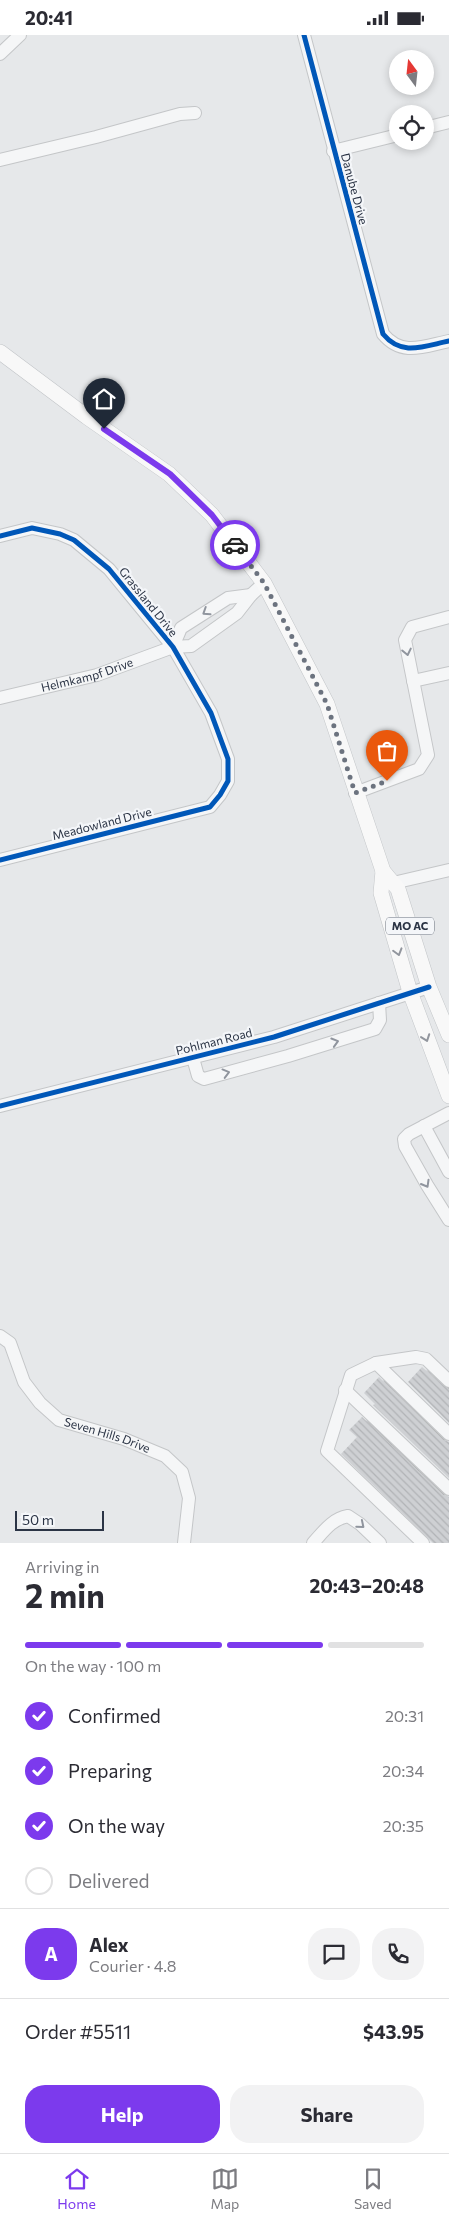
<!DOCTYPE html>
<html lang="en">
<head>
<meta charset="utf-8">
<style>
	:root { --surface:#fff; --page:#f2f2f3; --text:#2b2b33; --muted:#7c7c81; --line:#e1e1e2; --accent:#7c3aed }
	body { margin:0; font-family:Commissioner,sans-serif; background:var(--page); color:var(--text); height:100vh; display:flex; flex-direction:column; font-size:19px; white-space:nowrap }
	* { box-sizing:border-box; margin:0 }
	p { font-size:16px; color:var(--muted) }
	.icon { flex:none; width:28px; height:28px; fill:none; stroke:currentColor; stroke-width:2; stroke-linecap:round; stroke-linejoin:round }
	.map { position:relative; height:1508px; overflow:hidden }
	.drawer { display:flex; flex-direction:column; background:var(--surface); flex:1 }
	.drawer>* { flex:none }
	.needle { width:32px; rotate:345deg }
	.fabs { position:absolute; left:389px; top:15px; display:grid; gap:10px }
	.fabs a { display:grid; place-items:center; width:45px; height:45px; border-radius:50%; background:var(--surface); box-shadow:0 2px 8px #0003; font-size:25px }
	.scale { position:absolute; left:15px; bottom:12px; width:89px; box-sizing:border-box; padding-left:5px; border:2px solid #2b3445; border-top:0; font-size:14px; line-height:18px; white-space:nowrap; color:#2b3445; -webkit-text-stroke:4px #f4f6f9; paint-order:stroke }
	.pin { position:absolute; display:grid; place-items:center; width:42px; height:42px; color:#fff; margin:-51px -21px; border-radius:50% 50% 50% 0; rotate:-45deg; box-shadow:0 0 5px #0007 }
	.pin .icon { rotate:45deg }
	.courier { position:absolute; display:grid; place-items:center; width:50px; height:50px; margin:-25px; border:4px solid #7c3aed; border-radius:50%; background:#fff; color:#222; box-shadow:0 1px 6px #0007 }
	.headline em { font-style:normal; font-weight:700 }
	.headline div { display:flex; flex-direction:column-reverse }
	.headline { display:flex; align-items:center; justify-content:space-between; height:85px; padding:0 25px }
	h1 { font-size:32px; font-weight:700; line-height:38px }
	.bar { display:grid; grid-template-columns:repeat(4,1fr); gap:8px 5px; align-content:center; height:60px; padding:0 25px }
	.bar i { height:6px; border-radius:4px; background:var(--line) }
	.bar .selected { background:var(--accent) }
	.bar p { grid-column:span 4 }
	.line { display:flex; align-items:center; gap:12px; padding:0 25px; border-top:1px solid var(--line) }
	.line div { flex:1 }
	.round { display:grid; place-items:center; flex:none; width:52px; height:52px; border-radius:20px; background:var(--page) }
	ol { padding:0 25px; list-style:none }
	li { display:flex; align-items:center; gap:15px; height:55px }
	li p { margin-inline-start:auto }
	li .icon { padding:5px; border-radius:50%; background:var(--accent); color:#fff; stroke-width:4 }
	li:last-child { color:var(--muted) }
	li i { width:28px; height:28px; border:2px solid var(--line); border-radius:50% }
	.primary-button { display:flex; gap:10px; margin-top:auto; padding:10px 25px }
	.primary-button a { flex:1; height:58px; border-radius:20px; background:var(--accent); color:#fff; font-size:20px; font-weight:700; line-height:58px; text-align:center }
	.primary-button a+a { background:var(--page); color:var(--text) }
	.status { display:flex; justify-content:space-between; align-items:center; height:35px; padding:0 25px; background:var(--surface); direction:ltr }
	.status svg { height:14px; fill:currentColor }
	.tab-bar { display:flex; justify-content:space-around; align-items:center; height:70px; border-top:1px solid var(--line); background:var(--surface); font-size:14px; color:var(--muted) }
	.tab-bar a { display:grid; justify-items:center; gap:2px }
	.tab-bar .selected { color:var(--accent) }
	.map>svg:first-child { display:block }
</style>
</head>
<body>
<div class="status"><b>20:41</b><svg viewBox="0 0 49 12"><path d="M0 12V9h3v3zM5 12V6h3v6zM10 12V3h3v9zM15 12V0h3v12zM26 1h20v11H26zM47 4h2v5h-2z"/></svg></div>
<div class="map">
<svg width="449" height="1508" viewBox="0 0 449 1508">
	<defs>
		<pattern id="building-back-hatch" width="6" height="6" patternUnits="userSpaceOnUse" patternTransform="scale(1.25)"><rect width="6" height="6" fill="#ced0d3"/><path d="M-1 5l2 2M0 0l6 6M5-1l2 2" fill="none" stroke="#b1b3b6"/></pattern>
		<filter id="shadow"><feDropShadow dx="5.5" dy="3" stdDeviation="1" flood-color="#0004"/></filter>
	</defs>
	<rect width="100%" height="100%" fill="#e6e8ea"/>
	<g fill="url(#building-back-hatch)" filter="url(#shadow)">
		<polygon points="422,1332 449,1355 449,1388 408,1347"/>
		<polygon points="379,1342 443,1405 449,1407 449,1443 373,1370 375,1369 364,1358"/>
		<polygon points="362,1382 443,1460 449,1462 449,1508 433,1508 341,1419 357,1402 349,1395"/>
	</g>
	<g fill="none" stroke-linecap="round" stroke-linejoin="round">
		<g stroke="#c4c6c8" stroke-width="14">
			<g id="minor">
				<path d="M304,0l79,299c19,23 41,12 66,7"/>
				<polyline points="0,19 20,0"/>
				<polyline points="425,93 449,87"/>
				<polyline points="333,116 398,100"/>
				<polyline points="0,125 96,102 180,79 195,78"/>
				<polyline points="0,501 32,493 60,499 74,505 109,534 173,612 211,678 228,724 228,746 220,760 210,772 0,825"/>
				<polyline points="173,612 181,593 228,563 251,560"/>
				<polyline points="413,646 449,638"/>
				<path id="s1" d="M0,663l97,-23 76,-28 18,-1 46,-33 14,-18 13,-12"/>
				<polyline points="355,758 419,734 428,720 405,605 412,592 449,582"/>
				<polyline points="393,848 449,835"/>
				<polyline points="193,1023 198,1041 204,1044 288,1021 375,994 380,985 379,968"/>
				<polyline points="0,1071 274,1002 429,952"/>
				<polyline points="449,1078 409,1099 404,1104 405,1111 427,1150 449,1185"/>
				<polyline points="424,1091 449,1137"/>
				<path id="s2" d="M0,1301l10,7 14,39 16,21 19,17 65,19 41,17 17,16 7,26 -5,45"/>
				<polyline points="376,1328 449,1399"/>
				<polyline points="345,1355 449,1454"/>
				<path d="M313,1508c11,-12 19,-24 35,-27l12,8 20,19"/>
				<polyline points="423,1508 327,1416 351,1340 376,1328 416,1322 426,1324 449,1346"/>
			</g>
		</g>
		<g stroke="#c2c5c8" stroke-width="16">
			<g id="major">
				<polyline points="0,317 87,382 169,439 212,480 264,548 327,669 383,836 398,854 429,952 449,1000"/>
				<polyline points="383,836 381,858 410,957 449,1061"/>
			</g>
		</g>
		<use href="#minor" stroke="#f5f6f7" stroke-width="12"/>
		<use href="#major" stroke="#f8f8f8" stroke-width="15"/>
		<g stroke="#f4f6f9" stroke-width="8">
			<g id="cycleway">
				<path d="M304,0l79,299c19,23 41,12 66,7"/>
				<polyline points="0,501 32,493 60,499 74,505 109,534 173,612 211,678 228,724 228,746 220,760 210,772 0,825"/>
				<polyline points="0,1071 274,1002 429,952"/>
			</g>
		</g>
		<use href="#cycleway" stroke="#0057b8" stroke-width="5"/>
	</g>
	<defs><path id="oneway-chevron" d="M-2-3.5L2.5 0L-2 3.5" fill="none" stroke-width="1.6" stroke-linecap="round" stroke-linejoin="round" transform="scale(1.25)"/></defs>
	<g stroke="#90959e">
		<use href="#oneway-chevron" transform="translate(206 577) rotate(147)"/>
		<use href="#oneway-chevron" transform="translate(407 617) rotate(78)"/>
		<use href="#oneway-chevron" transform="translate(335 1007) rotate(-17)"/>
		<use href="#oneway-chevron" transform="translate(226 1038) rotate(-15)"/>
		<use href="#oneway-chevron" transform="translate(426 1149) rotate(60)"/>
		<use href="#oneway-chevron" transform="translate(361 1490) rotate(40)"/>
	</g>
	<g stroke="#92969e">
		<use href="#oneway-chevron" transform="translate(398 917) rotate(74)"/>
		<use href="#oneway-chevron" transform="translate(426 1003) rotate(70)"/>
	</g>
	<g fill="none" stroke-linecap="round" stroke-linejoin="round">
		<polyline stroke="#6c737f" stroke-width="5" stroke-dasharray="0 9" points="235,510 264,548 327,669 355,758 387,746"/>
		<polyline stroke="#7c3aed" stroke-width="6" points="104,394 170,439 212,480 235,510"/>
	</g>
	<g text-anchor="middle" stroke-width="4.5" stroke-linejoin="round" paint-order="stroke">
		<rect fill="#f4f6f9" stroke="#676e7b" stroke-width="1" x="386" y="882.5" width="48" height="17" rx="4"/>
		<g font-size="11" font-weight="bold" fill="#2b3445">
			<text x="410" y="895">MO AC</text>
		</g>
		<g font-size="12" fill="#2b3445" stroke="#f4f6f9">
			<text transform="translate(354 154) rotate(75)" y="4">Danube Drive</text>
			<text transform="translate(148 567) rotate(51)" y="4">Grassland Drive</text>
			<text dy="4" stroke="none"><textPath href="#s1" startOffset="90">Helmkampf Drive</textPath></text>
			<text transform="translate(102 789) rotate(-14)" y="4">Meadowland Drive</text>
			<text transform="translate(214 1007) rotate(-14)" y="4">Pohlman Road</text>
			<text dy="4" stroke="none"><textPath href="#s2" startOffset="156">Seven Hills Drive</textPath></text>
		</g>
	</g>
</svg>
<div class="fabs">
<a><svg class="needle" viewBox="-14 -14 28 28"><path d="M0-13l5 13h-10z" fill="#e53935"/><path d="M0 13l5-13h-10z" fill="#7c7c81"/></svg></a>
<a><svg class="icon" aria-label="locate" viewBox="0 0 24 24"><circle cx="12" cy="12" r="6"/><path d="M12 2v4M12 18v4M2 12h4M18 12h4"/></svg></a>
</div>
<div class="scale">50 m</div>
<div class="pin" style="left:387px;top:746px;background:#ea580c"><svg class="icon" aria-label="bag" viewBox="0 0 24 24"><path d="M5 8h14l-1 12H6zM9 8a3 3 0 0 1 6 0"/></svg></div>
<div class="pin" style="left:104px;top:394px;background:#1f2937"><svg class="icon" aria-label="home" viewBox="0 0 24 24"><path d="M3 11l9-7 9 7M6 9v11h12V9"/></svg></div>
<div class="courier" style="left:235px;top:510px"><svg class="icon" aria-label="car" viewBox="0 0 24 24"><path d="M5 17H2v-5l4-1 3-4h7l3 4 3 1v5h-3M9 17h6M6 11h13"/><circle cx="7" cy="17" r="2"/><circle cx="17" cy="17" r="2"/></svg></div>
</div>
<section class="drawer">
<div class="headline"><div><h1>2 min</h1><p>Arriving in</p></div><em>20:43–20:48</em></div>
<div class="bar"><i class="selected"></i><i class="selected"></i><i class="selected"></i><i></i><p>On the way · 100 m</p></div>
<ol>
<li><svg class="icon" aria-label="check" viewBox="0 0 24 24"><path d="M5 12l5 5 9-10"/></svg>Confirmed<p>20:31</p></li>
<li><svg class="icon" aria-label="check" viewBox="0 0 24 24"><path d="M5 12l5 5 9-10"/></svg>Preparing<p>20:34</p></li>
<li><svg class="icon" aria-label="check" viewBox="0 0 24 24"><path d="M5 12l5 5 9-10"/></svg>On the way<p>20:35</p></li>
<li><i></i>Delivered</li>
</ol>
<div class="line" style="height:90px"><b class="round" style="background:var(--accent);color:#fff">A</b><div><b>Alex</b><p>Courier · 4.8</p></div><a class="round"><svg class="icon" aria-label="chat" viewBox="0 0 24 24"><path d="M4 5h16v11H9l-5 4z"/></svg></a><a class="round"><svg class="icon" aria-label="phone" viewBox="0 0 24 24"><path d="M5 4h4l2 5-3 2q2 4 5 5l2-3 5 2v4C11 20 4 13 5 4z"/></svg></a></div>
<div class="line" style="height:65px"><div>Order #5511</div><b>$43.95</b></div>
<div class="primary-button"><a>Help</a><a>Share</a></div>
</section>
<nav class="tab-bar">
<a class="selected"><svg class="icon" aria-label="home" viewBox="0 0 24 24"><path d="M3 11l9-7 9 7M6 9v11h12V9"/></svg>Home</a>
<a><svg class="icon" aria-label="map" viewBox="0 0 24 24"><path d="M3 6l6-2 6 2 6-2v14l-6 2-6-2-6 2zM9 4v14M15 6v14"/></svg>Map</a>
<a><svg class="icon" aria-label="saved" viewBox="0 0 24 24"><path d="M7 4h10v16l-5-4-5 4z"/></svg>Saved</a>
</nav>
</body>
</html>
